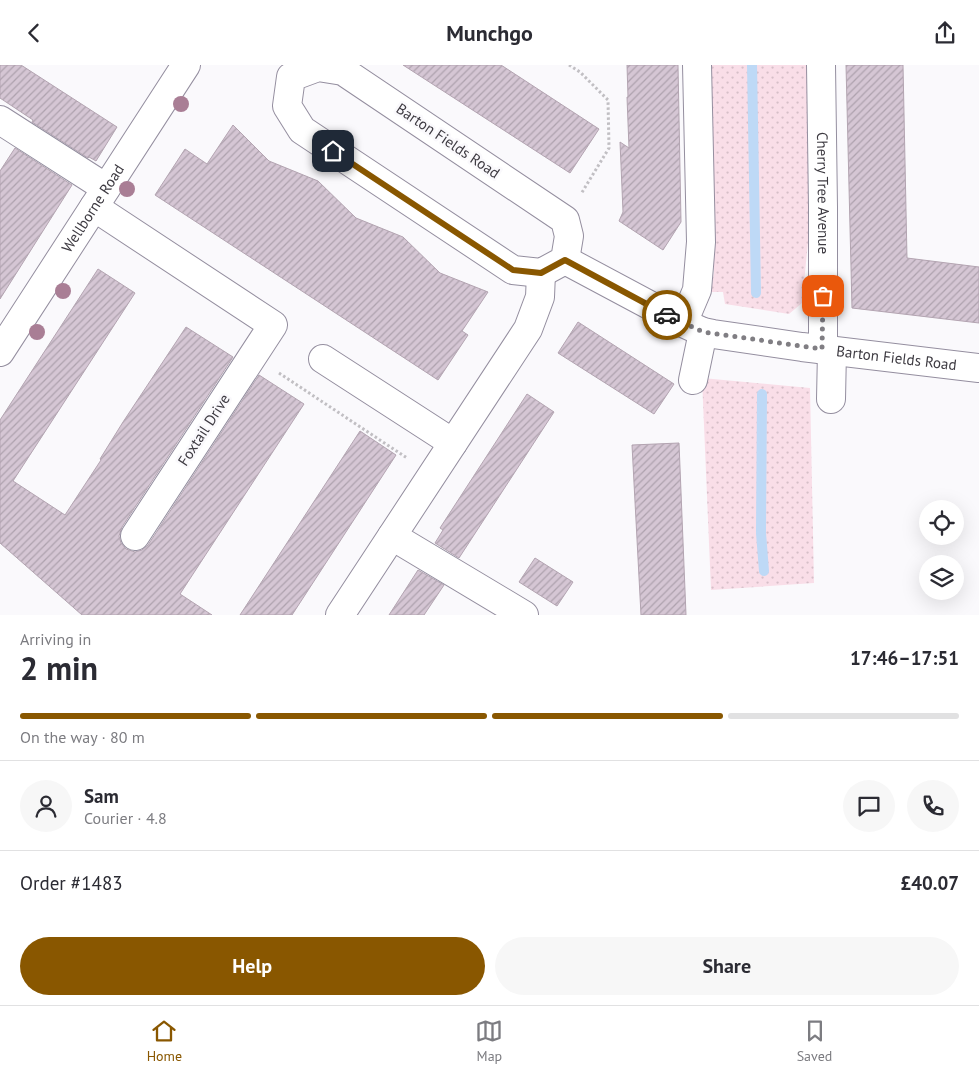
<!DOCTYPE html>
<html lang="en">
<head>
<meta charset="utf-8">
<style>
	:root { --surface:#fff; --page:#f7f7f7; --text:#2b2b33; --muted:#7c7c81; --line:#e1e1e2; --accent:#895700 }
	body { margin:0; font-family:"PT Sans",sans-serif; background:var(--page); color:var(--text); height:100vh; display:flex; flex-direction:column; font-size:19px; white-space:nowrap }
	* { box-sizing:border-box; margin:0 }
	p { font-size:16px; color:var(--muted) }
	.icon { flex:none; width:28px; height:28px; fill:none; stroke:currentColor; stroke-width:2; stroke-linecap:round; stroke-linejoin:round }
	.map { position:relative; height:550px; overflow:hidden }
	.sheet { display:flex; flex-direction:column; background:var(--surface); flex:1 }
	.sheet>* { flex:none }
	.fabs { position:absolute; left:919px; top:435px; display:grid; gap:10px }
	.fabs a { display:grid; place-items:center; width:45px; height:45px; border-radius:50%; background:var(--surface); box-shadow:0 5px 20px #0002; font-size:25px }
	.pin { position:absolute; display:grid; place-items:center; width:42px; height:42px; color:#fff; margin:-21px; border-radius:10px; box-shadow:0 2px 8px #0006 }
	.courier { position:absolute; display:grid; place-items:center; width:50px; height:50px; margin:-25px; border:4px solid #895700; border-radius:50%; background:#fff; color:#222; box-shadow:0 1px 6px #0007 }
	.overview em { font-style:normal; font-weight:700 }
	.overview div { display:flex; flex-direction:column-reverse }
	.overview { display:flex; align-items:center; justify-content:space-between; height:85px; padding:0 20px }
	h1 { font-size:32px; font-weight:700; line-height:38px }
	.bar { display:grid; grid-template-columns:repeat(4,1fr); gap:8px 5px; align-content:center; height:60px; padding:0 20px }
	.bar i { height:6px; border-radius:4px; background:var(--line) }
	.bar .on { background:var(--accent) }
	.bar p { grid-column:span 4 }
	.line { display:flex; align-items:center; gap:12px; padding:0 20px; border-top:1px solid var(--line) }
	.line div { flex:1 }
	.round { display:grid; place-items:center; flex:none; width:52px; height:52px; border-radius:26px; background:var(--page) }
	.action { display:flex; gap:10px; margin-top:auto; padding:10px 20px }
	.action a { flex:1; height:58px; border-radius:30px; background:var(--accent); color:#fff; font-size:20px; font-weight:700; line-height:58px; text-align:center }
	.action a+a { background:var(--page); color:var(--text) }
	header { display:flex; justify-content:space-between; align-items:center; height:65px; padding:0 20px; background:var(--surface); font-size:22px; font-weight:700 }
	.dock { display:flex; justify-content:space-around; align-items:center; height:70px; border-top:1px solid var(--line); background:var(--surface); font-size:14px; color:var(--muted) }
	.dock a { display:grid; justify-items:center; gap:2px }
	.dock .on { color:var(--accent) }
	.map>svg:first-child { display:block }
</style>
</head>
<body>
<header><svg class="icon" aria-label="back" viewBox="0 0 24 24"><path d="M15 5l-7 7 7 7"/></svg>Munchgo<svg class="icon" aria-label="share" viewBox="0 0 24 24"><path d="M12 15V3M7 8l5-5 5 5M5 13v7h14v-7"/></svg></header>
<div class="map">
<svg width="979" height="550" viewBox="0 0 979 550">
	<defs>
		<pattern id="grass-dots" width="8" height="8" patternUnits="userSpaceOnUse" patternTransform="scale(1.25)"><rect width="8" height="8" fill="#f9dee8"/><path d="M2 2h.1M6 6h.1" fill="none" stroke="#d6bfc8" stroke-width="1.8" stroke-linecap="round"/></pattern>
		<pattern id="building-hatch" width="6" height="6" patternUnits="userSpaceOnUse" patternTransform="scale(1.25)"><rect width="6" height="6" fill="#d5c6d4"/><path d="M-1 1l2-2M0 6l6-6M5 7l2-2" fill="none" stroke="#aea2ae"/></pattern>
	</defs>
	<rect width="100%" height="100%" fill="#faf9fc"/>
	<g fill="url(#grass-dots)">
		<polygon points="710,0 807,0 811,147 802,238 789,249 725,239 723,227 711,227 714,207"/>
		<polygon points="702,313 810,323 814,518 711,525"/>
	</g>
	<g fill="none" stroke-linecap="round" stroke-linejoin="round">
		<g stroke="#bed9f6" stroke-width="10">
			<polyline points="752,0 756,228"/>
			<polyline points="762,329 761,468 764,506"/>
		</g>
	</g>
	<g fill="url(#building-hatch)" stroke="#b3a4b1">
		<polygon points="0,0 21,0 117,62 96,96 89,92 88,93 32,57 33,55 0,33"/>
		<polygon points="403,0 501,0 599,64 570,108"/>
		<polygon points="627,0 678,0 681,157 663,185 619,156 623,147 620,77 629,83 627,32 628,32"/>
		<polygon points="846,0 903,0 907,193 979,202 979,258 852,243"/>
		<polygon points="233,60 269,96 318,116 356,153 403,172 440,208 488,227 462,266 468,270 438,315 155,130 185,84 207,99"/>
		<polygon points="15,83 72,120 0,234 0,106"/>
		<polygon points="98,204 135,228 13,416 65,450 101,395 100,394 123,357 186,262 233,292 122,462 119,471 121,478 126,484 135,487 142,485 148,480 259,310 304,339 180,529 212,550 82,550 0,478 0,355"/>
		<polygon points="578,257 674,319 654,349 558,288"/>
		<polygon points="527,329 554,347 459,493 435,478 443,465 440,463"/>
		<polygon points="360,366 396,390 292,550 240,550"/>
		<polygon points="679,378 686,550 641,550 632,380"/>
		<polygon points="535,493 573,517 557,541 519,517"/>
		<polygon points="418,505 444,520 424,550 389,550"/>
	</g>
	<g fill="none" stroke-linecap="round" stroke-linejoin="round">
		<g stroke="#948e9f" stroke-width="30">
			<g id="minor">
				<path id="s1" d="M821,0l2,142v143"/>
				<polygon points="318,2 343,6 565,155 569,171 565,195 541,208 513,205 302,65 287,41 291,12"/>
				<polyline points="0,55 106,123"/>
				<polyline points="94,142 273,260 135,471"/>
				<path id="s2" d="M565,195l118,63 20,9 10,2 89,13 177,21"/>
				<polyline points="683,258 697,225 701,177 697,0"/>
				<path id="s3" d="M0,287l186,-287"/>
				<polyline points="323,294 453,378"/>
				<polyline points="693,315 703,267"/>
				<polyline points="831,334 832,286"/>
				<polyline points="392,471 524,550"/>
				<polyline points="340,550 528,264 540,232 541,208"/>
			</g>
		</g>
		<g stroke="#c1bfc3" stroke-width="3" stroke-dasharray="2.5 2.5" stroke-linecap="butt">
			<polyline points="569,0 580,7 608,35 609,83 581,129"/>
			<polyline points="279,308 407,393"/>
		</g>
		<use href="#minor" stroke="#fff" stroke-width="28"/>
	</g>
	<g fill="#a97e95">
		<circle cx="181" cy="39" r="8"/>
		<circle cx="127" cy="124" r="8"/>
		<circle cx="63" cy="226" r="8"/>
		<circle cx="37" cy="267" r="8"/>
	</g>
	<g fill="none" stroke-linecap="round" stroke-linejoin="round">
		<polyline stroke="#807e83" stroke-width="5" stroke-dasharray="0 9" points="667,250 703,267 822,284 823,231"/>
		<polyline stroke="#895700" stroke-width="6" points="333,86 513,205 541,208 565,195 667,250"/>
	</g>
	<g text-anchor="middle" stroke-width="5" stroke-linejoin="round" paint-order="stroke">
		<g font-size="15" fill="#3e3b42" stroke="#faf9fc">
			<text transform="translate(448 76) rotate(34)" y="5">Barton Fields Road</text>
			<text dy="5" stroke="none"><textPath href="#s1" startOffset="128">Cherry Tree Avenue</textPath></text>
			<text dy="5" stroke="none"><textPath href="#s3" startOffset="171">Wellborne Road</textPath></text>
			<text dy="5" stroke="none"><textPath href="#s2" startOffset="351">Barton Fields Road</textPath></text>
			<text transform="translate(204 365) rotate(-57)" y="5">Foxtail Drive</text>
		</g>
	</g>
</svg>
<div class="fabs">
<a><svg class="icon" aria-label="locate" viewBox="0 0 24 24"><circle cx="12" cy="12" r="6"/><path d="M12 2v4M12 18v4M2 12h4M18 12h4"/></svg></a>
<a><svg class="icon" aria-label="layers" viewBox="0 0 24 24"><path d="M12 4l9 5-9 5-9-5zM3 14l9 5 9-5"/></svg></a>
</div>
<div class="pin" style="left:823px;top:231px;background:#ea580c"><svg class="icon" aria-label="bag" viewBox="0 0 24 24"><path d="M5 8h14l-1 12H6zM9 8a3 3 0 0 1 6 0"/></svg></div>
<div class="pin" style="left:333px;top:86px;background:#1f2937"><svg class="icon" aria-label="home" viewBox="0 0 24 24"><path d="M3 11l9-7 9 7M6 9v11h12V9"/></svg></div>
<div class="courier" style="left:667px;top:250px"><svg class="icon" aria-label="car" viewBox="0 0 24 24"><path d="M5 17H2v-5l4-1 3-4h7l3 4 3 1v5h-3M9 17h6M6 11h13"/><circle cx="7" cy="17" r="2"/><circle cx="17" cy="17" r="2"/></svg></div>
</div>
<section class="sheet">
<div class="overview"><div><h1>2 min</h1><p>Arriving in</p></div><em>17:46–17:51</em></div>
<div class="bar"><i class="on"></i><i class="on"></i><i class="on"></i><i></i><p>On the way · 80 m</p></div>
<div class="line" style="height:90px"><a class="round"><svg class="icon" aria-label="person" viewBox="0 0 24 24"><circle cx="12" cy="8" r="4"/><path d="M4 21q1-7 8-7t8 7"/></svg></a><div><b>Sam</b><p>Courier · 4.8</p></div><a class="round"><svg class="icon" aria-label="chat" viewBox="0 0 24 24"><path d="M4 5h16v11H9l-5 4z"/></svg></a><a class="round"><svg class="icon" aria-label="phone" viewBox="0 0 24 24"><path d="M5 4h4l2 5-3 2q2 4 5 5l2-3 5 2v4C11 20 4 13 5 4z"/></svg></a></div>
<div class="line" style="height:65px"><div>Order #1483</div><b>£40.07</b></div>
<div class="action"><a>Help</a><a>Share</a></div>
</section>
<nav class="dock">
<a class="on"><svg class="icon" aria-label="home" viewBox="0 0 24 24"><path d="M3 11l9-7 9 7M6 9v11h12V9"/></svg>Home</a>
<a><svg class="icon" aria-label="map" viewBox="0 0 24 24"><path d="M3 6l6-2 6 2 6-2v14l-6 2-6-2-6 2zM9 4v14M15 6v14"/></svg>Map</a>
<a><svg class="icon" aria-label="saved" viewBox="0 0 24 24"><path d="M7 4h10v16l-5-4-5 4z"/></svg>Saved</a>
</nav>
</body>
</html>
